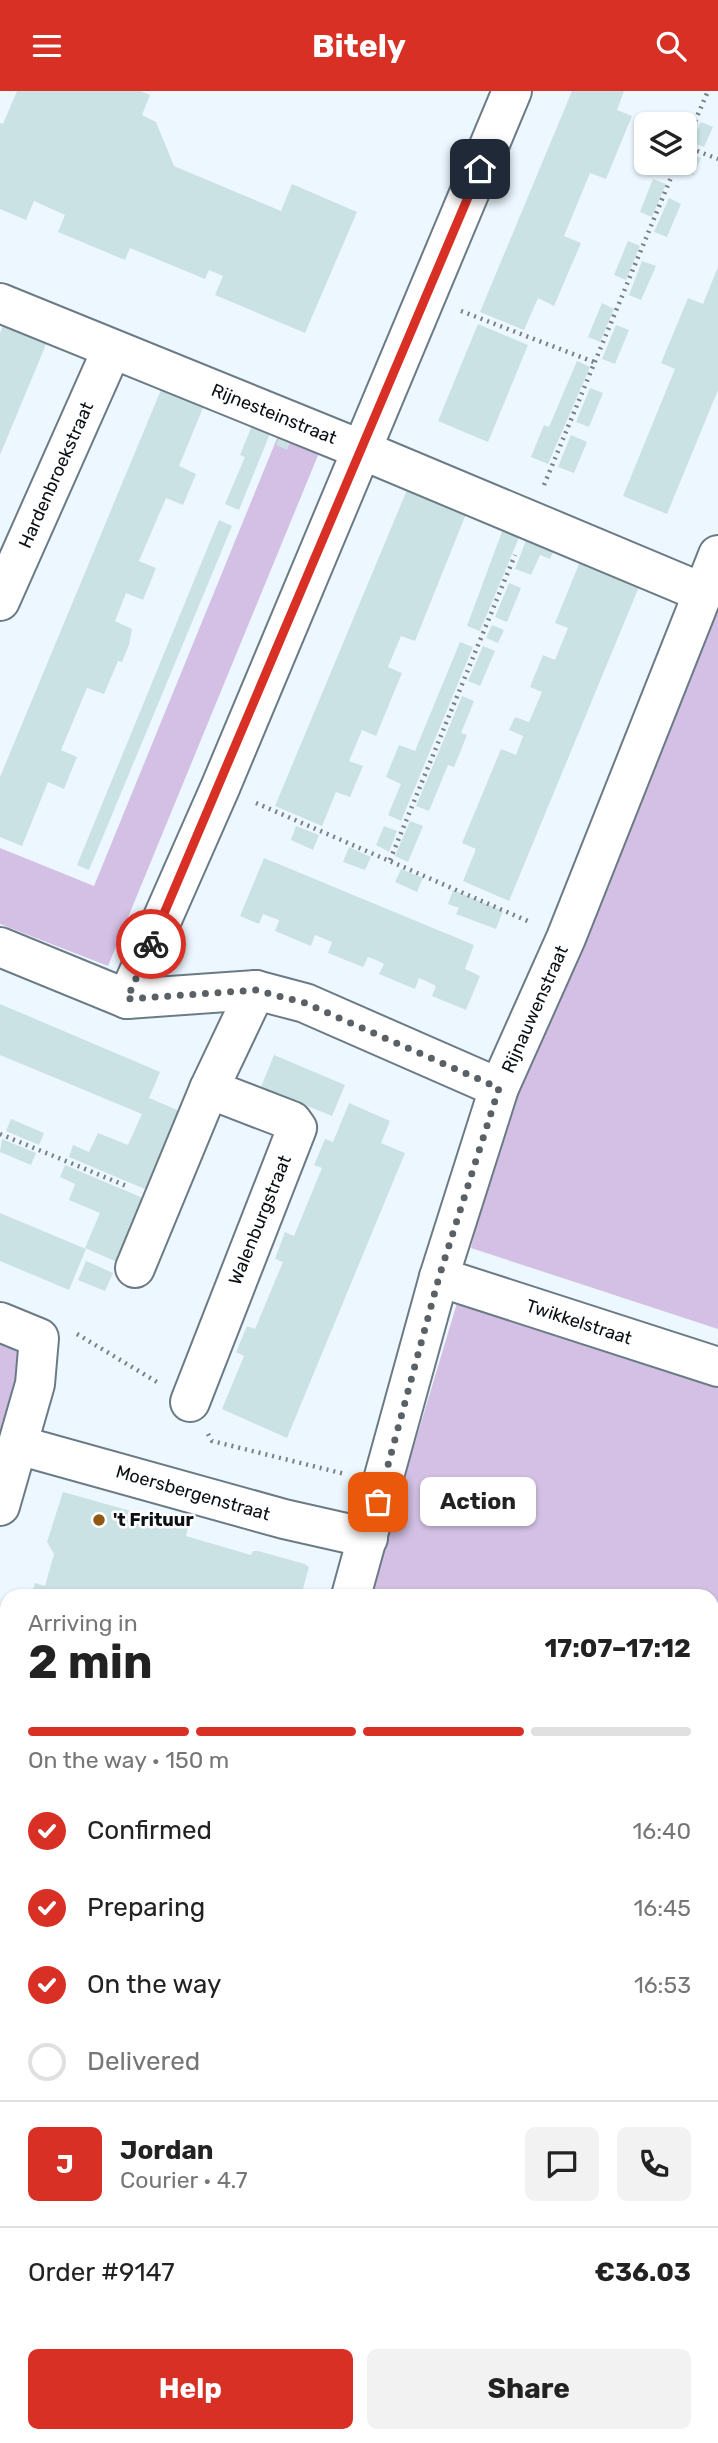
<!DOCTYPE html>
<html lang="en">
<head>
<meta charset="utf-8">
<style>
	:root { --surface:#fff; --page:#f2f2f2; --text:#222; --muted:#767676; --line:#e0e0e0; --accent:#d93025 }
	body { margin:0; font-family:Rubik,sans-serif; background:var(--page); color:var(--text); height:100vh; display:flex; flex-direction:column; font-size:26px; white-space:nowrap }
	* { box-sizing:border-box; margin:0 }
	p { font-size:23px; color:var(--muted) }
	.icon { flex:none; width:38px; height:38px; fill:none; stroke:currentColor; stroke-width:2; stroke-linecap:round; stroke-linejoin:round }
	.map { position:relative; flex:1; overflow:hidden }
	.details { position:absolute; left:0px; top:1498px; width:719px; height:854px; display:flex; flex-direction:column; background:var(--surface); border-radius:21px 21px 0 0; box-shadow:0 2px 5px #0004 }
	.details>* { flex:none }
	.buttons { position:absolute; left:634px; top:21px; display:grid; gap:14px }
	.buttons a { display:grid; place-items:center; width:63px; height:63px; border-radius:10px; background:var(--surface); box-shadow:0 2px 5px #0004; font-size:35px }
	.pin { position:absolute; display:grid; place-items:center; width:60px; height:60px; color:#fff; margin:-30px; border-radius:14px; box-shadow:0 4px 10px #0006 }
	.courier { position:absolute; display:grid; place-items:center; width:70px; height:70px; margin:-35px; border:5px solid #d93025; border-radius:50%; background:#fff; color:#222; box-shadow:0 2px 9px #0007 }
	.bubble { position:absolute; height:49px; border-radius:10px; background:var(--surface); box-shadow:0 2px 5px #0004; font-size:23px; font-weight:700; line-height:49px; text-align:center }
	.summary em { font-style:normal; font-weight:700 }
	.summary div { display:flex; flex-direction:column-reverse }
	.summary { display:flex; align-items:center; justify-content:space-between; height:119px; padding:0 28px }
	h1 { font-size:46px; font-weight:700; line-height:52px }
	.bar { display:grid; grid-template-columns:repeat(4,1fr); gap:10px 7px; align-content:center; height:84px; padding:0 28px }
	.bar i { height:9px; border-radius:5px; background:var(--line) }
	.bar .active { background:var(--accent) }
	.bar p { grid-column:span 4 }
	.line { display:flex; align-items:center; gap:18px; padding:0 28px; border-top:2px solid var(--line) }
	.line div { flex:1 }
	.round { display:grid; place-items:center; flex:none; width:74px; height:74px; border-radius:10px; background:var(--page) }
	ol { padding:0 28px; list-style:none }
	li { display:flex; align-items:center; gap:21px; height:77px }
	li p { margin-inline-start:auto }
	li .icon { padding:7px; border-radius:50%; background:var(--accent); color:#fff; stroke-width:4 }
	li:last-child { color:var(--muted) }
	li i { width:38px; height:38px; border:4px solid var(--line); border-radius:50% }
	.primary-button { display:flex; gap:14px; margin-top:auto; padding:14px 28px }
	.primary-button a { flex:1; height:80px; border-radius:10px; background:var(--accent); color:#fff; font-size:28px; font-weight:700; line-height:80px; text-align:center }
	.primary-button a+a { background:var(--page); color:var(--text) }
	header { display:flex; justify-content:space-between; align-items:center; height:91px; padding:0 28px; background:var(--accent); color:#fff; font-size:32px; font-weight:700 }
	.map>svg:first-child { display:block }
</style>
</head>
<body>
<header><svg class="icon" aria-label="menu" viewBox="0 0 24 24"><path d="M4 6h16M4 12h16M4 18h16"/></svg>Bitely<svg class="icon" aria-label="search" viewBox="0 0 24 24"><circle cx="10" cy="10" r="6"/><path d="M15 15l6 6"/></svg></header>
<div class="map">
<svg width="718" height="2352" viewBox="0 0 718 2352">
	<rect width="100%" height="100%" fill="#edf7ff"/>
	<g fill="#d3c0e4">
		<polygon points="280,340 321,357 108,875 0,833 0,757 94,795"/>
		<polygon points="718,507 718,1238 471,1157 494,1062 514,1000"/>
		<polygon points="457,1212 718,1296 718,1678 712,1676 712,1505 369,1505"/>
		<polygon points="0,1249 25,1259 0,1345"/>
	</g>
	<g fill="#cbe2e4">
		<polygon points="17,0 141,0 150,4 142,24 156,31 174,75 281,120 292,93 357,121 305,242 215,204 223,185 209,179 205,188 130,157 125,169 58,141 65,124 34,110 26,129 0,118 0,32 3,33"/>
		<polygon points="572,0 624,0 617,19 632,25 606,88 590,82 564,145 581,152 554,215 538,207 524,239 480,221"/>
		<polygon points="680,24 692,29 684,49 684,33 676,33"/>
		<polygon points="701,31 713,36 704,56 692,51"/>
		<polygon points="687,62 701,67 693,84 681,79"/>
		<polygon points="653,88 666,93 652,126 640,121"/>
		<polygon points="669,107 681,113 667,146 654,141"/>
		<polygon points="628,150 640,155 626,189 614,184"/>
		<polygon points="642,170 656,175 641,209 629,204"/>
		<polygon points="718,176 718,299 667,423 623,405 675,278 661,272 688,207 703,213"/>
		<polygon points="602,212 614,218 600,251 588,246"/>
		<polygon points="6,228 49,246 0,364 0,242"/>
		<polygon points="478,233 528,254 488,351 438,330"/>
		<polygon points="616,234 629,239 615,273 602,268"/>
		<polygon points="577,270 590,276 548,373 531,366 544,334 549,336"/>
		<polygon points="163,294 205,312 179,375 196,383 183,414 166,407 139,470 156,477 143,509 126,502 115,530 132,538 129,554 122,571 118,570 104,603 87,597 61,659 77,666 64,698 48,691 22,755 0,746 0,686"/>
		<polygon points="590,297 603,302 589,336 576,331"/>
		<polygon points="253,332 271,340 239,419 225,413 245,366 240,364"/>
		<polygon points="571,344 587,351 574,382 558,376"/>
		<polygon points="279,347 290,351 287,359 276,354"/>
		<polygon points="407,399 466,423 415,550 401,545 388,576 402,582 376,645 362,639 349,670 363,675 350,706 336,701 322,735 275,715"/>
		<polygon points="219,429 232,435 89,779 77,774"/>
		<polygon points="503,438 520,444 480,540 467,535"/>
		<polygon points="527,447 555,457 550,468 540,464 531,484 515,478"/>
		<polygon points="581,468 641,491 509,810 463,790 476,758 462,752 501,658 516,664 523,645 509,639 515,626 529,631 542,601 530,596 543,564 555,569 568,537 555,532"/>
		<polygon points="509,492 521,497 507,531 495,526"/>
		<polygon points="492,534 504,539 498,552 486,547"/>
		<polygon points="460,551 473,556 401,730 388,724 401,693 386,686 399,654 415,660"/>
		<polygon points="483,555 495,560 480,595 468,590"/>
		<polygon points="462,605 474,610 461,642 467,644 454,676 448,674 429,720 416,715"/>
		<polygon points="410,730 423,735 408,771 395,765"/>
		<polygon points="296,735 319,744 313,759 291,749"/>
		<polygon points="384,735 397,740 389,761 376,754"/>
		<polygon points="349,756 371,766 365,779 343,771"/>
		<polygon points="264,767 474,854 465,878 480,885 466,919 432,905 436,895 428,891 419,887 415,898 379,883 384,873 376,869 368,866 363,876 328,862 332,851 315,844 311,855 275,840 279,829 263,823 259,833 240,825"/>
		<polygon points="401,778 423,787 417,801 395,791"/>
		<polygon points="453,799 503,820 496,838 456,823 459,817 448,813"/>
		<polygon points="0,913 160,981 149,1007 180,1020 147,1099 69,1066 73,1054 89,1061 98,1042 128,1054 142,1023 0,964"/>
		<polygon points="274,964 345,994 332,1025 261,996"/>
		<polygon points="349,1012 390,1030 381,1052 405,1062 287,1347 222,1318 244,1265 236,1261 247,1235 255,1238 283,1171 275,1168 285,1141 294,1145 322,1077 314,1074 325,1048 333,1051"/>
		<polygon points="11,1028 44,1042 39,1054 6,1040"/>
		<polygon points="2,1048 36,1062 31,1074 0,1061"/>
		<polygon points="65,1074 143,1107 117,1171 85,1157 100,1122 69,1109 75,1093 60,1086"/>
		<polygon points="0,1122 86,1158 69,1199 0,1170"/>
		<polygon points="86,1170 113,1182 105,1200 78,1189"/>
		<polygon points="63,1401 188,1436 186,1445 251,1464 253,1460 258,1460 305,1473 309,1476 301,1505 31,1505 35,1492 45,1495 54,1463 47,1451"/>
		<polygon points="7,1595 7,1758 1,1780 0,1617"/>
		<polygon points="712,1774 718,1775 718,1850 712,1848"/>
		<polygon points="0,1978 7,1980 7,2016 0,2014"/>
		<polygon points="712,1987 718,1988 718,2037 712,2035"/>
		<polygon points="7,2176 7,2338 0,2352 0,2190"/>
		<polygon points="712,2314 718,2316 718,2352 635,2352 637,2345 712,2345"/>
	</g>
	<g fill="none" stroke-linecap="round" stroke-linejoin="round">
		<g stroke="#6b7b86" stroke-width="42">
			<g id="minor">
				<polyline points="0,212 362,359 701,501"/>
				<polyline points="0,510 112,258"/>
				<polyline points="0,856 127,908 256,899 305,912 499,997"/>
				<polyline points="127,908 220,697 512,0"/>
				<polyline points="135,1177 209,998 256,899"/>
				<polyline points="439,1186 718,1276"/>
				<polyline points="0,1231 39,1247 35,1293 0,1415"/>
				<polyline points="190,1311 297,1037 292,1030 209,998"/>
				<polyline points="18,1354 284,1428 368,1447"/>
				<polyline points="351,1505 439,1186 499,997 566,847 718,464"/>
				<polyline points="712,1697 718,1699"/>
				<polyline points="0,2051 7,2053"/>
				<polyline points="712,2104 718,2104"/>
				<polyline points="712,2268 718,2269"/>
				<polyline points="171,2345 172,2352"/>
				<polyline points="293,2345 313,2352"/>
				<polyline points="89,2352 94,2345"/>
				<polyline points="582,2352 585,2345"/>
			</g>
		</g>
		<g stroke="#798187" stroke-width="4.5" stroke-dasharray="2 5" stroke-linecap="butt">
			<polyline points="684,55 718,68"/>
			<polyline points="684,56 708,0"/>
			<polyline points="461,220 594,271"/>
			<polyline points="544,394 677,72"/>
			<polyline points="256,712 530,831"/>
			<polyline points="390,769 515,464"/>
			<polyline points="0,1043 129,1096"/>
			<polyline points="77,1243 157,1291"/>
			<polyline points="208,1343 212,1350 345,1383"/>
			<polyline points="712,1938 718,1918"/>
		</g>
		<use href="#minor" stroke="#fff" stroke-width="38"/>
	</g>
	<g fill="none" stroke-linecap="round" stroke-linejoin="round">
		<polyline stroke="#596166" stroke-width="7" stroke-dasharray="0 12.6" points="151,853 127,908 256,899 305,912 499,997 439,1186 378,1411"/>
		<polyline stroke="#d93025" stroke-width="9" points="151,853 480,78"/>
	</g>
	<circle fill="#915813" stroke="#fff" stroke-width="2.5" cx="99" cy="1429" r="7"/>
	<g text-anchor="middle" stroke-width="5" stroke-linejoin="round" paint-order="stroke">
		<g font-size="18" fill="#0a1014" stroke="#fff">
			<text transform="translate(274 323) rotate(22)" y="6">Rijnesteinstraat</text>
			<text transform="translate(56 384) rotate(-66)" y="6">Hardenbroekstraat</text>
			<text transform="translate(535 918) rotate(-66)" y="6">Rijnauwenstraat</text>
			<text transform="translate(260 1129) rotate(-68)" y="6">Walenburgstraat</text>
			<text transform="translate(579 1231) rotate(18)" y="6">Twikkelstraat</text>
			<text transform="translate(193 1402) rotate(16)" y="6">Moersbergenstraat</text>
		</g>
		<g font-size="18" font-weight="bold" fill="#0a1014" stroke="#fff" text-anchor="start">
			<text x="113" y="1435">'t Frituur</text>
		</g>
	</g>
</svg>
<div class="buttons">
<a><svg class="icon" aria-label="layers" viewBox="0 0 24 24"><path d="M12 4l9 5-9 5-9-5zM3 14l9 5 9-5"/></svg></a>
</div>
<div class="pin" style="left:378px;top:1411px;background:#ea580c"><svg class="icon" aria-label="bag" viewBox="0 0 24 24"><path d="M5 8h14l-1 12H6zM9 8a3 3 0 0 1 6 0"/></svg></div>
<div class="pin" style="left:480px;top:78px;background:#1f2937"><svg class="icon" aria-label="home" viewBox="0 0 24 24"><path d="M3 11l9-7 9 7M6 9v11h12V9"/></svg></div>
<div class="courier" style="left:151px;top:853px"><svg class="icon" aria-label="bike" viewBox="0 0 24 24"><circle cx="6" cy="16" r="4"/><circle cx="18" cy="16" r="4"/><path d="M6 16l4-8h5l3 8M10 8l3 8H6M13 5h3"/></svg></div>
<div class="bubble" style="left:420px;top:1386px;width:116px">Action</div>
<section class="details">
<div class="summary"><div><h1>2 min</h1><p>Arriving in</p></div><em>17:07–17:12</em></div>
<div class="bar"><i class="active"></i><i class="active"></i><i class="active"></i><i></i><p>On the way · 150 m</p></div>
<ol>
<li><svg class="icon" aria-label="check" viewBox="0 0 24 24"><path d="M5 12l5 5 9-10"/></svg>Confirmed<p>16:40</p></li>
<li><svg class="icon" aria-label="check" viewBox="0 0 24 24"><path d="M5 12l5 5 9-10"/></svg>Preparing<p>16:45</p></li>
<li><svg class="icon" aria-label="check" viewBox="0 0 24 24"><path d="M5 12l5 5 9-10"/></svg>On the way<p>16:53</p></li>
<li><i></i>Delivered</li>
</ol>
<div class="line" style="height:126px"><b class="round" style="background:var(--accent);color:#fff">J</b><div><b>Jordan</b><p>Courier · 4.7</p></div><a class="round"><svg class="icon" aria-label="chat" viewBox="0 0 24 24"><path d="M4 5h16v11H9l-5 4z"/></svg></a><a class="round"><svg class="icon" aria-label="phone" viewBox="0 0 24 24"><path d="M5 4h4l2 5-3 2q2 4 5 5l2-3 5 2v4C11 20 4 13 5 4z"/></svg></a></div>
<div class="line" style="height:91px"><div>Order #9147</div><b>€36.03</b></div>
<div class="primary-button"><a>Help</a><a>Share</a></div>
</section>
</div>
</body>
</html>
